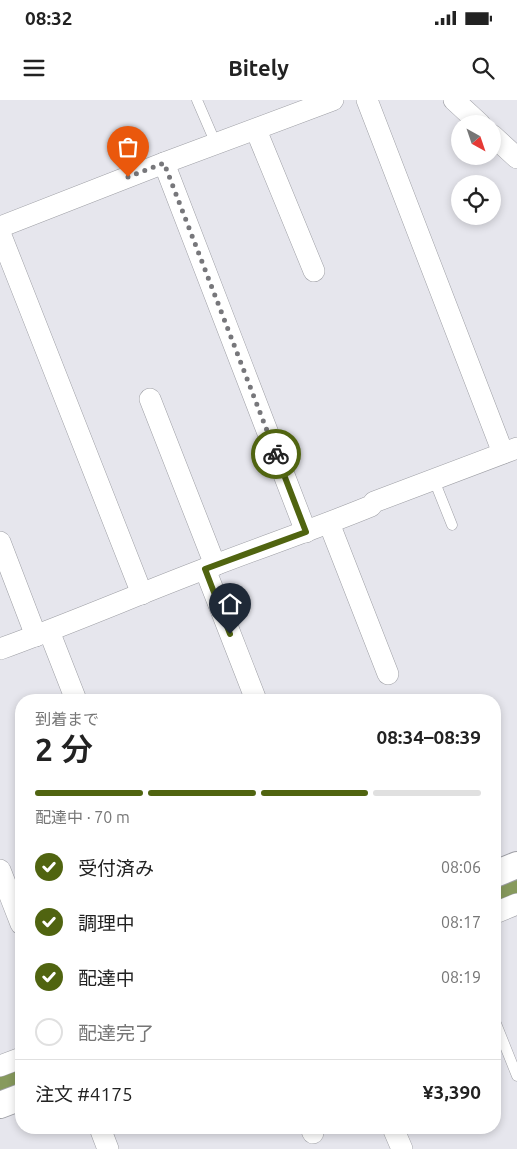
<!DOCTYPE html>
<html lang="ja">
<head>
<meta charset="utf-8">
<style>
	:root { --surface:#fff; --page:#f6f6f6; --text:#222; --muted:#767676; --line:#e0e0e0; --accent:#506410 }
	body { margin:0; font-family:Ubuntu,"Noto Sans JP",sans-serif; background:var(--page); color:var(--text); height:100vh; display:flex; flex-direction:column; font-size:19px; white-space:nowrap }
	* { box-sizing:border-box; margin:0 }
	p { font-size:16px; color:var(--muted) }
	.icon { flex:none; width:28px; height:28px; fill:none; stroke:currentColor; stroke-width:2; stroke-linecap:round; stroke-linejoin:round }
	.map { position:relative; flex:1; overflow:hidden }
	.drawer { position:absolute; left:15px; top:594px; width:486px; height:440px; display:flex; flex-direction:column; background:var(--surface); border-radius:20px; box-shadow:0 2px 8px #0003 }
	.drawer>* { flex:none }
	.needle { width:32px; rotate:140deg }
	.fabs { position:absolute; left:451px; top:15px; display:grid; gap:10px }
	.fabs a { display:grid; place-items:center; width:50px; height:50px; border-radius:50%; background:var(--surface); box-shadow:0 2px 8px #0003; font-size:25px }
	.pin { position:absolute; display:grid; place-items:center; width:42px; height:42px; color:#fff; margin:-51px -21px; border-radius:50% 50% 50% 0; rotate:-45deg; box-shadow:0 0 5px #0007 }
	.pin .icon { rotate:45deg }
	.courier { position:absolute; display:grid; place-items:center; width:50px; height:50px; margin:-25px; border:4px solid #506410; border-radius:50%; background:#fff; color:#222; box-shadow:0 1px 6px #0007 }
	.summary em { font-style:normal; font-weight:600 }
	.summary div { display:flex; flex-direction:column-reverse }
	.summary { display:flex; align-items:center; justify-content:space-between; height:85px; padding:0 20px }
	h1 { font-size:32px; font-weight:600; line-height:38px }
	.bar { display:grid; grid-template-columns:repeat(4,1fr); gap:8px 5px; align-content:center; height:60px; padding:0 20px }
	.bar i { height:6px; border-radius:4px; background:var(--line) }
	.bar .on { background:var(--accent) }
	.bar p { grid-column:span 4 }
	.line { display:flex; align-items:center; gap:12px; padding:0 20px; border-top:1px solid var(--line) }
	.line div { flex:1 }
	ol { padding:0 20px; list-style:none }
	li { display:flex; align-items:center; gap:15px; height:55px }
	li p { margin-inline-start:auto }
	li .icon { padding:5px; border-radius:50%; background:var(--accent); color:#fff; stroke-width:4 }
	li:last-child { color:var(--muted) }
	li i { width:28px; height:28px; border:2px solid var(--line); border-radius:50% }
	.status { display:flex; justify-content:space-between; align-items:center; height:35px; padding:0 25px; background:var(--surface); direction:ltr }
	.status svg { height:14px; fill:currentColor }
	header { display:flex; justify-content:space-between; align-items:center; height:65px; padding:0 20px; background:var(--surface); font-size:22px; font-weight:600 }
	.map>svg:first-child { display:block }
</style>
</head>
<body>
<div class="status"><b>08:32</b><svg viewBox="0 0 49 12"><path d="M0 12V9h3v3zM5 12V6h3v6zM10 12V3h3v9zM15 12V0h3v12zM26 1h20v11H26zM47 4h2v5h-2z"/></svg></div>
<header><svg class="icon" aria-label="menu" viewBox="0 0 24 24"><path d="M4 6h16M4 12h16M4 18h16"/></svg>Bitely<svg class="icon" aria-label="search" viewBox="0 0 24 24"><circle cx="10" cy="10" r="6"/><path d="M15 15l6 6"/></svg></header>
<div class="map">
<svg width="517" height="1049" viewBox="0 0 517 1049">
	<rect width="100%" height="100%" fill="#e6e6ed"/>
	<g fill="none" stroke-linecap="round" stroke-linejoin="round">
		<g stroke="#879a5d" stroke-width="45">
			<polyline points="495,793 517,785"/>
			<polyline points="0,984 21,976"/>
		</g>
		<g stroke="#9e9fa5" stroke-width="11">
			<g id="service">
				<polyline points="197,0 216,44"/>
				<polyline points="434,380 452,425"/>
				<polyline points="495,921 517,976"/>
			</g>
		</g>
		<g stroke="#9e9fa5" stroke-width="22">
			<g id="minor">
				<polyline points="367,0 503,353"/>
				<polyline points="454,0 480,24"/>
				<polyline points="256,30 314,171"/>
				<polyline points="492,35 517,58"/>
				<polyline points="164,63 306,432"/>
				<polyline points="0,127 164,63 333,0"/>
				<polyline points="0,133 142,494"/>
				<polyline points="150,299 215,465"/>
				<polyline points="329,423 388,574"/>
				<polyline points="0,442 36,536"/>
				<polyline points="205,469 256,600"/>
				<polyline points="49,531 76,600"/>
				<path d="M0,549c72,-26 143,-57 215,-84 52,-20 105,-38 156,-59l3,-4 143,-54"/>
				<polyline points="0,770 21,824"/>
				<polyline points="495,813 517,804"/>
				<polyline points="0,966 21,958"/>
				<polyline points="100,1028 108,1049"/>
				<polyline points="311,1028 313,1033"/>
				<polyline points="393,1028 402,1049"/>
			</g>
		</g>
		<g stroke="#9e9fa5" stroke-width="28">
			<g id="tertiary">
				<polyline points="495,774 517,765"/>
				<polyline points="0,1005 21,997"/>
			</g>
		</g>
		<use href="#service" stroke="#fff" stroke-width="10"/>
		<use href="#minor" stroke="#fff" stroke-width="21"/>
		<use href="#tertiary" stroke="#fff" stroke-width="26"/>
	</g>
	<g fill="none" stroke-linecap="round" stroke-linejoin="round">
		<polyline stroke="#77777b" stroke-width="5" stroke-dasharray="0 9" points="128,77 164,63 276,354"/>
		<polyline stroke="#506410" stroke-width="6" points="230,534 205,469 306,432 276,354"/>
	</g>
</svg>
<div class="fabs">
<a><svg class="needle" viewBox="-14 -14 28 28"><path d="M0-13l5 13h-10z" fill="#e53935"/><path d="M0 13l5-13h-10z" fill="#767676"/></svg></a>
<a><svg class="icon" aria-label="locate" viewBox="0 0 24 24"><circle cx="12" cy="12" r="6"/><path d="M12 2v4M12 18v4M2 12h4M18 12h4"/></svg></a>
</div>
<div class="pin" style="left:128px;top:77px;background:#ea580c"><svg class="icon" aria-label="bag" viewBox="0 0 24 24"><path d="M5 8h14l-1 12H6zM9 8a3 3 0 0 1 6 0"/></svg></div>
<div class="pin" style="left:230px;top:534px;background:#1f2937"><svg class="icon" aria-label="home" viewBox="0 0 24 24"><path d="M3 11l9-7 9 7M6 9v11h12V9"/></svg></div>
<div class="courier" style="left:276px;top:354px"><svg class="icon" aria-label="bike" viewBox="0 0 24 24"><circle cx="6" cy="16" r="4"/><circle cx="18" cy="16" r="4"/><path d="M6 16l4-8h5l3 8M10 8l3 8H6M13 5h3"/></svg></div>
<section class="drawer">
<div class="summary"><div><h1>2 分</h1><p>到着まで</p></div><em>08:34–08:39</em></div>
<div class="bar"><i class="on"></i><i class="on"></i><i class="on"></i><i></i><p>配達中 · 70 m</p></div>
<ol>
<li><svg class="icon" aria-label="check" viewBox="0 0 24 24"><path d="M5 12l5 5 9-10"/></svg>受付済み<p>08:06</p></li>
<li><svg class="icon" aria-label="check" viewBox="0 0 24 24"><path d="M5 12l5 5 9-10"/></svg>調理中<p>08:17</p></li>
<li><svg class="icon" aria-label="check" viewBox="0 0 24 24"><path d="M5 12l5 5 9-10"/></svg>配達中<p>08:19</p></li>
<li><i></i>配達完了</li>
</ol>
<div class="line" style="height:65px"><div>注文 #4175</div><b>¥3,390</b></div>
</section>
</div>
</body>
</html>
